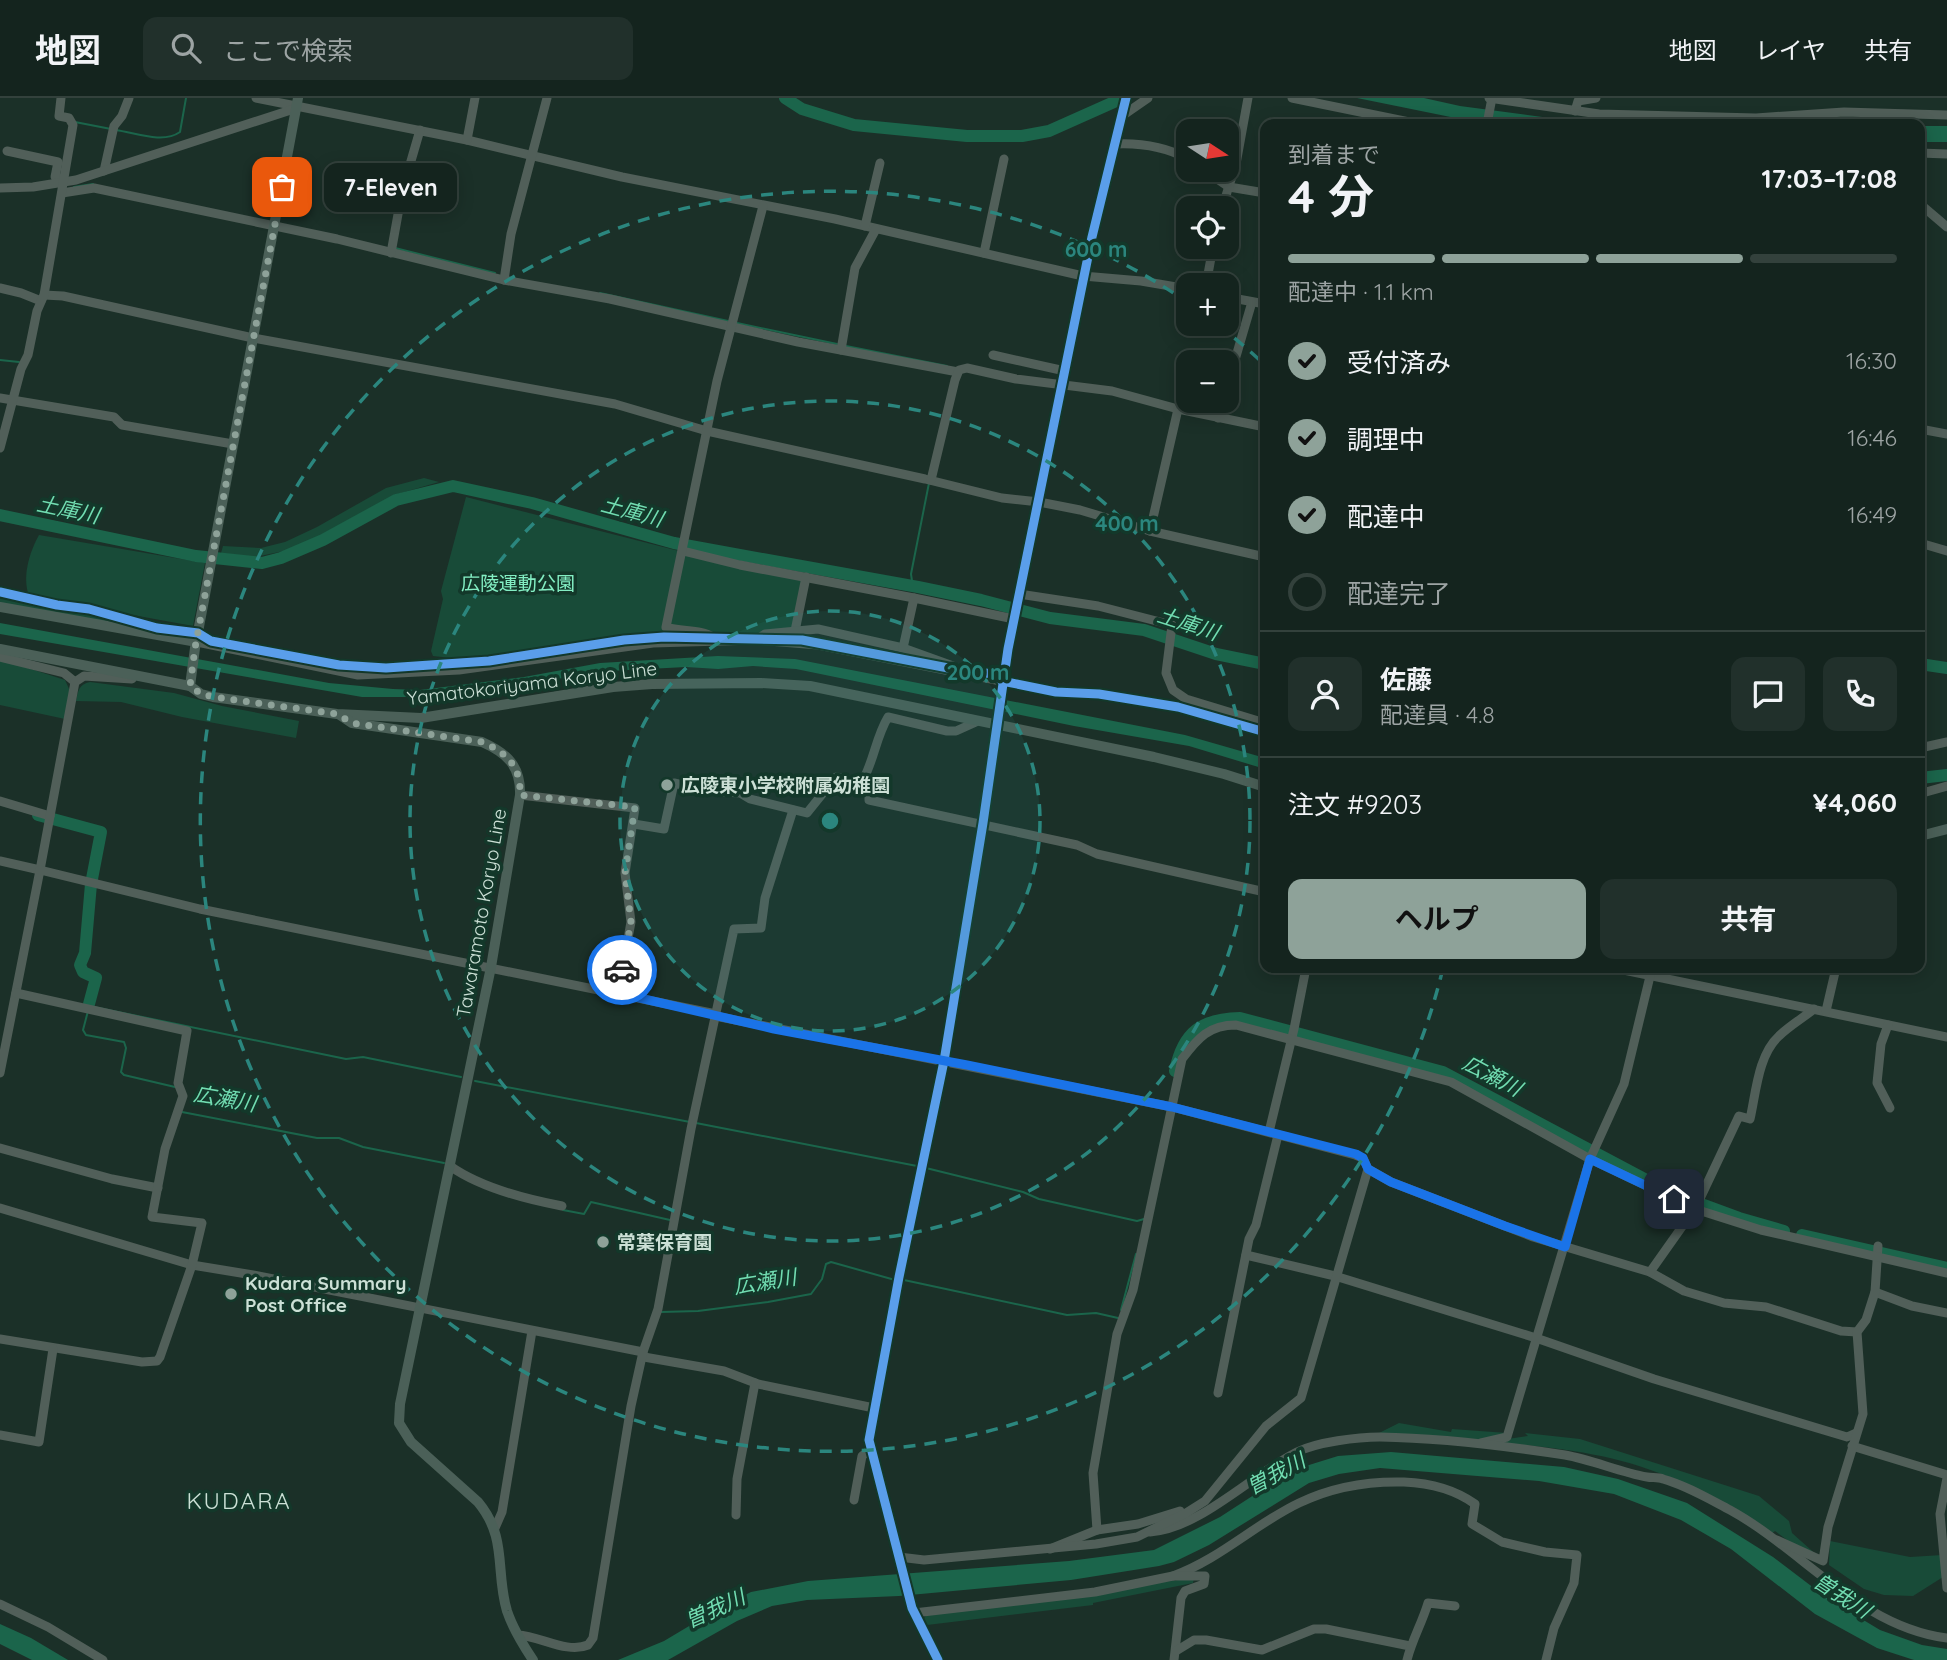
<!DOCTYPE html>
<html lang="ja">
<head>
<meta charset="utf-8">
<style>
	:root { --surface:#14241e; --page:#21302b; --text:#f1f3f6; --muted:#9da4a4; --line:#33413c; --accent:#8ea299 }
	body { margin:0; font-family:Quicksand,"Noto Sans JP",sans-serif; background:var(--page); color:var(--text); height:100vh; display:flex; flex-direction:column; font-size:26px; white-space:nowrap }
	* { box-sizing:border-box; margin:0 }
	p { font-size:23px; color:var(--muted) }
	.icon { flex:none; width:38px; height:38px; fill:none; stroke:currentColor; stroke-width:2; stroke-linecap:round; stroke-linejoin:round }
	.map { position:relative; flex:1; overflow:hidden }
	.drawer { position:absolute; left:1260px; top:21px; width:665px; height:854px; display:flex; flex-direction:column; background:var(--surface); border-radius:14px; box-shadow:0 4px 18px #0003,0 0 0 2px var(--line) }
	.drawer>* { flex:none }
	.needle { width:46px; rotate:102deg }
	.tools { position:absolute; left:1176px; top:21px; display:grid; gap:14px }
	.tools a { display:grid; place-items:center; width:63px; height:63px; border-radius:14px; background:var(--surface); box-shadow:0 4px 18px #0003,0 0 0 2px var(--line); font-size:35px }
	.pin { position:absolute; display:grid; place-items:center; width:60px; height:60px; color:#fff; margin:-30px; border-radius:14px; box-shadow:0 4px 10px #0006 }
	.courier { position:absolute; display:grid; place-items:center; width:70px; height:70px; margin:-35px; border:5px solid #1a73e8; border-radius:50%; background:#fff; color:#222; box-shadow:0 2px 9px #0007 }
	.bubble { position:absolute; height:49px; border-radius:14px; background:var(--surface); box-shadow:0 4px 18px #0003,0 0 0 2px var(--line); font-size:23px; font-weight:700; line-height:49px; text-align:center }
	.summary em { font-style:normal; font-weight:700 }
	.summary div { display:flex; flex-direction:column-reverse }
	.summary { display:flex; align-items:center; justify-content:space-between; height:119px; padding:0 28px }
	h1 { font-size:46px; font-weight:700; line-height:52px }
	.bar { display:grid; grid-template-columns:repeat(4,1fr); gap:10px 7px; align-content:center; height:84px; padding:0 28px }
	.bar i { height:9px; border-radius:5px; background:var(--line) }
	.bar .selected { background:var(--accent) }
	.bar p { grid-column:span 4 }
	.line { display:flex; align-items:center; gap:18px; padding:0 28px; border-top:2px solid var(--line) }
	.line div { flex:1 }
	.round { display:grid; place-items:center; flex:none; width:74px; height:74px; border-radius:14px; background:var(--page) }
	ol { padding:0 28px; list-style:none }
	li { display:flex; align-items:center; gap:21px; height:77px }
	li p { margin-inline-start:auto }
	li .icon { padding:7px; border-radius:50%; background:var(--accent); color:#111; stroke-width:4 }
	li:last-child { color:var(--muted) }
	li i { width:38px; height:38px; border:4px solid var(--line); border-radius:50% }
	.cta { display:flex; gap:14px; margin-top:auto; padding:14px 28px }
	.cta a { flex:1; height:80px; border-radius:14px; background:var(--accent); color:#111; font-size:28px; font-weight:700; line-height:80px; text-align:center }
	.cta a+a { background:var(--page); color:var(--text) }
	header { display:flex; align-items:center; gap:42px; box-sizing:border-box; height:98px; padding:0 35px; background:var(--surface); border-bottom:2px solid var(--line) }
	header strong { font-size:33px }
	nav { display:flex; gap:38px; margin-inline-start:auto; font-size:24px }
	.search { width:490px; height:63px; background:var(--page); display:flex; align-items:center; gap:18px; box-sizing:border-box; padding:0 24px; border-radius:14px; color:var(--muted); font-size:26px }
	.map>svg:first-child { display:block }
</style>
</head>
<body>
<header>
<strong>地図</strong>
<div class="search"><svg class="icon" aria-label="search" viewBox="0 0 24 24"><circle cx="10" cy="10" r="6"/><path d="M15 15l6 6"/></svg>ここで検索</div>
<nav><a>地図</a><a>レイヤ</a><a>共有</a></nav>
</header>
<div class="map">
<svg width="1947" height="1562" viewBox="0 0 1947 1562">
	<rect width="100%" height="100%" fill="#1b3028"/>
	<g fill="#184b38">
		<polygon points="424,380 439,384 394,397 312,442 289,452 255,459 221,455 223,448 261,450 285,444 317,429 386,390"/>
		<polygon points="466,399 683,454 808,475 798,535 624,540 469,562 433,558 431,553 443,501 441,493"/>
		<path d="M39,437l166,28 -12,63 -164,-30c-7,-19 0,-43 10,-61z"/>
		<polygon points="0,498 53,509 88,514 158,535 0,506"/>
		<polygon points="0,561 65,582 70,593 65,621 0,607"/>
		<path d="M90,584l84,11 48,13 77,15 -3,17 -114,-21 -61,-15 -45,-1c2,-10 3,-17 14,-19z"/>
		<polygon points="1399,1325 1451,1334 1452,1331 1507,1335 1476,1343 1379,1335"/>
		<path d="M1525,1335l55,6 179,57 30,25 3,12 28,25 -21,-9 -24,-18 -4,3c-31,-18 -62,-37 -94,-53 -54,-26 -117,-33 -176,-38v-3l27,-4z"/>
		<polygon points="1830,1443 1910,1459 1942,1457 1943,1479 1913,1498 1884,1497 1864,1491 1829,1467"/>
		<polygon points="1194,1480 1193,1485 1093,1505 1093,1507 927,1527 924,1520 929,1514"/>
	</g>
	<g fill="#1b654b">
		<polygon points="1357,0 1424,0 1460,8 1572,23 1620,26 1485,26"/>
		<rect x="1920" y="28" width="27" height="16"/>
		<polygon points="0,525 329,585 393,591 420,592 524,579 600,565 718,558 795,561 1185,637 1265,660 1265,671 1189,648 1074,628 796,571 753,568 718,571 686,569 610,573 436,599 362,599 0,536"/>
		<polygon points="1391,1354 1564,1369 1618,1381 1687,1405 1773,1459 1827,1500 1880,1532 1922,1547 1947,1551 1947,1562 1914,1562 1877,1550 1815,1516 1731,1451 1681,1422 1614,1396 1539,1383 1380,1370 1339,1376 1309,1385 1209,1447 1174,1464 1159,1468 1071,1482 899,1498 807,1502 772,1508 737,1523 668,1562 618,1562 664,1543 721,1509 751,1494 808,1483 1069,1463 1154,1452 1220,1419 1283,1378 1309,1367 1338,1358"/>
		<polygon points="0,1526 31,1540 68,1562 32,1562 0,1546"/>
	</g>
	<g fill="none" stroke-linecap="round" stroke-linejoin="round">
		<g stroke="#1b654b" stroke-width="2">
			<polyline points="75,24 111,31"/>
			<path d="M116,32c20,3 47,14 64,2l6,-34"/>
			<polyline points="74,89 93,86"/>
			<polyline points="395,150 495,175"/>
			<polyline points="600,195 728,223"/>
			<polyline points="737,225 837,246"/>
			<polyline points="846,248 947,268"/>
			<polyline points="0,262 19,264"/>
			<polyline points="918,489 912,483 911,476 929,385"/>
			<polyline points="89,908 346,961 363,959 461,979"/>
			<polyline points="88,913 83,932 86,937 124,944 126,950 121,974 124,977 175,989"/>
			<polyline points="475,983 690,1024"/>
			<polyline points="182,1014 317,1040 339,1040 363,1049 444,1065"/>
			<polyline points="696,1025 917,1068"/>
			<polyline points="926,1070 1023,1094 1039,1101 1137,1123 1144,1121"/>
			<polyline points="563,1112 584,1116 591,1104 670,1122"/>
			<polyline points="904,1182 1067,1217 1096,1215 1118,1220"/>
			<polyline points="1121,1212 1136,1156"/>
			<polyline points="661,1214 698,1213 768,1204 811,1196 822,1181 826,1166 831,1164 895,1182"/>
		</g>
		<g stroke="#1b654b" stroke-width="12">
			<polyline points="785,0 802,11 854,27 967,38 1022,38 1049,33 1123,0"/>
			<polyline points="0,417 196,458 262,465 281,460 323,442 396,402 453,388 532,405 674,445 918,489 981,502 1050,520 1144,532 1216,556 1265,566"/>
			<polyline points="1920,566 1947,570"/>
			<polyline points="1920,680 1947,677"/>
			<polyline points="38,717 101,734 91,786 85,855 80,867 83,874 96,880 89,906"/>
			<path d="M1175,973c8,-39 26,-52 65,-53l203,54 228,121 68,25 45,13"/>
			<polyline points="1802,1137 1947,1170"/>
		</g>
		<g stroke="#515f59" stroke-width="9">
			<polyline points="256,0 467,42 622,79 835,121 1083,178 1141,183 1188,191"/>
			<polyline points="1292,0 1419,26"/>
			<polyline points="1489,0 1599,16 1756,20 1844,14 1947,17"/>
			<polyline points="1575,13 1578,3 1596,0"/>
			<polyline points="1122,18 1148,0"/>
			<polyline points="1487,26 1492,0"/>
			<polyline points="467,42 475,0"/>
			<path d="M1116,46c26,-1 50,3 72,15"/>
			<polyline points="7,53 58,64 55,79 62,85"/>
			<polyline points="1920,55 1947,56"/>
			<polyline points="1204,72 1229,89 1265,95"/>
			<polyline points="104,73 114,28 122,18 129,0"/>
			<polyline points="0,90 33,89 76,82 297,10"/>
			<polyline points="62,95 94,90 337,141 504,182 610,201 798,244 958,274"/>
			<polyline points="1920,106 1947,129"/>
			<polyline points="1222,110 1236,66 1248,0"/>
			<polyline points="865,128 880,65"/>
			<polyline points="391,155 402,94 420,32"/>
			<polyline points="984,155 1004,61"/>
			<polyline points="504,182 511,136 547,0"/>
			<polyline points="1206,187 1213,149"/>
			<polyline points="0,190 21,195 41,203"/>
			<polyline points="44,197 63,198 253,240 615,306 707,333 925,381 1002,400 1039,404 1080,412 1150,433 1265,459"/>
			<polyline points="1227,199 1265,206"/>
			<polyline points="841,252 855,170 876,131"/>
			<polyline points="993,257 1065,273"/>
			<polyline points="1227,289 1252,204"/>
			<polyline points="0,300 114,319 122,327 233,346"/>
			<polyline points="1218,320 1223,303"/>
			<polyline points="1920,331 1947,336"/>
			<polyline points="0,350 21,271 28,257 37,213 44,197 73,27 69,20 59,18 61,0"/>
			<polyline points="931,382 955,282 959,272 967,270 1016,281 1112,293 1178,311 1265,329"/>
			<polyline points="1150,433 1178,311"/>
			<polyline points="1920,445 1947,453"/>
			<polyline points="683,453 740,467 914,500"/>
			<polyline points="1019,496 1098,508 1172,527 1166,575 1173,592 1186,601 1265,625"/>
			<polyline points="795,533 806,479"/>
			<polyline points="756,542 765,536 818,531 903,550 953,568 956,575"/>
			<path d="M714,543l-1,-4c-12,-8 -32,-5 -47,-10l51,-246 46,-175"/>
			<polyline points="197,544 358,577 459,572 653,545 756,542 818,547 1056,594"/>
			<polyline points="903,550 914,500 1014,521"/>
			<polyline points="0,559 64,575 75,584"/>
			<polyline points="1920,650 1947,644"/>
			<polyline points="863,682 869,691 869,702 1077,747 1097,756 1265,794"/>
			<path d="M863,682c11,-20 13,-43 25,-63l59,14h9l20,-9"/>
			<polyline points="1926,694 1947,688"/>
			<polyline points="520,697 635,710 625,775 631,824 618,895"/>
			<polyline points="0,703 50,718"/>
			<polyline points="634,726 664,731 674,685 709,693 740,695 750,701 807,715 836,679 854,683 863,682"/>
			<polyline points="0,763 40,772 75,584 84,578 132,581"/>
			<polyline points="1614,870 1947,939"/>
			<polyline points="1826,913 1836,870"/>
			<polyline points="715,918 1172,1009 1355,1057 1363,1060 1368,1071 1391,1084 1533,1139 1650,1174 1684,1193 1724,1205 1766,1209 1841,1233 1857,1234"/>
			<polyline points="1888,927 1881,946 1877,985 1890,1010"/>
			<polyline points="0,975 40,772 200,811 716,916"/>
			<polyline points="1269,1034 1294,931 1306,870"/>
			<polyline points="0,1050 112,1081 158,1090"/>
			<path d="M450,1068c31,22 75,33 112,40"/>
			<polyline points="0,1110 192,1167 253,1177 643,1254"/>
			<polyline points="1246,1157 1335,1178 1536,1240 1654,1281 1847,1339 1856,1335"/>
			<path d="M1650,1174l46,-65 43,-91 11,3c6,-26 8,-64 29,-83 10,-10 24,-18 35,-27"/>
			<polyline points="1875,1194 1912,1208 1947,1215"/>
			<polyline points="0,1241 142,1264 157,1263 160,1259 192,1167 202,1125 152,1119 165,1051 183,998 178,985 187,933 16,895"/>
			<polyline points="644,1259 724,1273 758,1286 874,1310"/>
			<polyline points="1218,1295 1249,1141 1256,1127 1278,1037"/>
			<polyline points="0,1337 39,1344 53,1251"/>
			<polyline points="1481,1345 1507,1339 1590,1061 1624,986 1652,870"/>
			<polyline points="1852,1348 1947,1377"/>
			<polyline points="1947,1380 1940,1416 1947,1490"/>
			<polyline points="854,1402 862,1358 871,1351"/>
			<polyline points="736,1417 737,1381 755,1285"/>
			<polyline points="495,1430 502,1414 532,1233"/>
			<polyline points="1097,1432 1138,1426 1180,1413"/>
			<path d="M1150,1434c51,-4 101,-57 147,-80 20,-10 61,-15 83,-15 60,1 126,9 185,18 28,5 54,17 82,22 5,1 11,0 16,2 22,6 46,20 67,31 73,40 130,117 217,128"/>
			<polyline points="1777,1442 1823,1463 1828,1429 1863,1316 1857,1234 1866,1222 1875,1194 1878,1148"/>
			<path d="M1050,1451l47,-19 -4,-57 24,-139 16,-44 49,-231c16,-21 27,-34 54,-34l215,57 139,77 105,50 66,21 186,43"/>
			<polyline points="899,1459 924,1462 1096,1446 1137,1439 1186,1415 1205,1403 1266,1328 1301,1300 1368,1071"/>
			<path d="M1173,1478c47,-17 82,-52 126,-73 33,-16 68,-22 105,-21 25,1 50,7 71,22l-3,20 30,18 43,10 32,3 -3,28 -20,45 -8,32"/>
			<polyline points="0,1506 48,1529 103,1562"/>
			<polyline points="914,1515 1095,1494 1173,1478 1205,1478 1204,1486 1185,1493 1181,1500 1174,1562"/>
			<path d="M518,1537c22,1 49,19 70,10l5,-7 38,-232 12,-54 15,-43 33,-180 43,-200 27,-1 4,-30 28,-88"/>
			<polyline points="1176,1553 1194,1542 1206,1542 1262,1552 1314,1531 1326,1531 1410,1548"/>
			<polyline points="938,1562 912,1510 869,1342 899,1179 944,963 983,725 1008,551 1092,139 1126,0"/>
			<path d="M1407,1562c5,-20 15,-37 21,-57l27,3"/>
		</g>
		<g stroke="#4b6058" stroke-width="10">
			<polyline points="298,0 195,550 190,588 201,596 213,599 337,616 421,620 613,589 652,586 761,585 810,588 1154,659 1224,676 1265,689"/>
			<polyline points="0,509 197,544"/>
			<polyline points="0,551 190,588"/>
			<path d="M340,617l12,8 130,19c25,11 39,24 38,53l-29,172 -91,437 -1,19 12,19 67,60c30,36 17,69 29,109 6,18 16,34 26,49"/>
			<polyline points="1920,738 1947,731"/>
		</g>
		<g stroke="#13382a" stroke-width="13">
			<g id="cycleway">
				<polyline points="0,494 57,507 89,511 157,530 198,535 211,543 339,567 386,570 489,563 624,542 664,539 802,542 964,573 995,576 1002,583 1056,594 1099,596 1178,609 1265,634"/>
				<polyline points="938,1562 912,1510 869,1342 899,1179 944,963 983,725 1008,551 1092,139 1126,0"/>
			</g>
		</g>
		<use href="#cycleway" stroke="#5a9eea" stroke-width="9"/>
	</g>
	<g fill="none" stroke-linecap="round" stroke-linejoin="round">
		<path stroke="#8ea299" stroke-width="7" stroke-dasharray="0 12.6" d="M282,89l-87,461 -5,38 11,8 13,3 123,17 15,9 130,19c25,11 39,24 38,53l115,12 -10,66 6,49 -9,48"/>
		<polyline stroke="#1a73e8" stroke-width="9" points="622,872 618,895 774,931 967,967 1172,1009 1356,1056 1363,1060 1368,1071 1391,1084 1505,1128 1565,1149 1590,1061 1674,1101"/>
	</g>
	<circle cx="830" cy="723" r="210" fill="#2b867e" fill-opacity=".12"/>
	<g fill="none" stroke="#2b867e" stroke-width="3.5" stroke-dasharray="12 9">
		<circle cx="830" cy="723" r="210"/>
		<circle cx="830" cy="723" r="420"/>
		<path d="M1443 870A630 630 0 1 1 1187 204M1218 227A630 630 0 0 1 1264 266"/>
	</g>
	<g fill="#8ea299" stroke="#13382a" stroke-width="2.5">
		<circle cx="667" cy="687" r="7"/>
		<circle cx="603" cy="1144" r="7"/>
		<circle cx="231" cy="1196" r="7"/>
	</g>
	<g text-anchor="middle" stroke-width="7" stroke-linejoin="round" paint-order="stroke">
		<g font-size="19" fill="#83eec3" stroke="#13382a">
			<text x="518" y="492">広陵運動公園</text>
		</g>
		<g font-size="19" fill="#cce0d6" stroke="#13382a">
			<text transform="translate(532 585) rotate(-7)" y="7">Yamatokoriyama Koryo Line</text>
			<text transform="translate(481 815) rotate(-80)" y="7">Tawaramoto Koryo Line</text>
		</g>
		<g font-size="19" font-weight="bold" fill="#cce0d6" stroke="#13382a" text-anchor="start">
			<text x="681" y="694">広陵東小学校附属幼稚園</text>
			<text x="617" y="1151">常葉保育園</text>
			<text x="245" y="1192">Kudara Summary<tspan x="245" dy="22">Post Office</tspan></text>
		</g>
		<g font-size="21" font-style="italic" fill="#71dcb1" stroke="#13382a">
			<text transform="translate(68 412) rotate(12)" y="7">土庫川</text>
			<text transform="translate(632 414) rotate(15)" y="7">土庫川</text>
			<text transform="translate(1188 526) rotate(18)" y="7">土庫川</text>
			<text transform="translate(1492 978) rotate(28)" y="7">広瀬川</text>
			<text transform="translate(225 1001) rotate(10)" y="7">広瀬川</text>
			<text transform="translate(765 1184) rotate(-9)" y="7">広瀬川</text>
			<text transform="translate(1276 1376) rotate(-28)" y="7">曽我川</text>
			<text transform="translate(1842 1498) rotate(33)" y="7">曽我川</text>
			<text transform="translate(715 1511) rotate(-24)" y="7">曽我川</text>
		</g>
		<g font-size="23" letter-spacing="2" fill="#cce0d6" stroke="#13382a">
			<text x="239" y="1411">KUDARA</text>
		</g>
	</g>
	<circle cx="830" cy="723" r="10" fill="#2b867e" stroke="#13382a" stroke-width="3.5"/>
	<g font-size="21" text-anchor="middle" font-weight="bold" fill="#2b867e" stroke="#13382a" stroke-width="7" stroke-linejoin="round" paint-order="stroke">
		<text x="1096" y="159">600 m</text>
		<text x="1127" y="433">400 m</text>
		<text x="978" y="582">200 m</text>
	</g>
</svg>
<div class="tools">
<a><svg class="needle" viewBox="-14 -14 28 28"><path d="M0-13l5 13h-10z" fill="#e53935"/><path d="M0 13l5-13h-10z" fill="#9da4a4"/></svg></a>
<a><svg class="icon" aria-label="locate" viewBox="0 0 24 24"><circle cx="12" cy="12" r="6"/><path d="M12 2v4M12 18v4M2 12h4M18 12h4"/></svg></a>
<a>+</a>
<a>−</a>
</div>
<div class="pin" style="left:282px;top:89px;background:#ea580c"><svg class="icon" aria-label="bag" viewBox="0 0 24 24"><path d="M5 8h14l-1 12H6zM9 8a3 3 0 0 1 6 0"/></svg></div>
<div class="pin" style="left:1674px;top:1101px;background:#1f2937"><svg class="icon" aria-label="home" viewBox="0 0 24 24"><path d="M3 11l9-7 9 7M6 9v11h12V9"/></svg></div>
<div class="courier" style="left:622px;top:872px"><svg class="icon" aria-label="car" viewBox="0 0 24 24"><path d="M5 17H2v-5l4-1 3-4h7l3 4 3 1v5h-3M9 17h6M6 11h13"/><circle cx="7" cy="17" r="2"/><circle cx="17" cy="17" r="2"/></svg></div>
<div class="bubble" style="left:324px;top:65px;width:133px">7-Eleven</div>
<section class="drawer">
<div class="summary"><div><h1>4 分</h1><p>到着まで</p></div><em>17:03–17:08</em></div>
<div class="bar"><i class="selected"></i><i class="selected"></i><i class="selected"></i><i></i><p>配達中 · 1.1 km</p></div>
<ol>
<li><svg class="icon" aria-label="check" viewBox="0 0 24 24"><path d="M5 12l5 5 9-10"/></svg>受付済み<p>16:30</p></li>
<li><svg class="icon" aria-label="check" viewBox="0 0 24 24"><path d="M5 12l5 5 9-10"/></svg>調理中<p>16:46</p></li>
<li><svg class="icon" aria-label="check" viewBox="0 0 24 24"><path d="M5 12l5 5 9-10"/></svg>配達中<p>16:49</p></li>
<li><i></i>配達完了</li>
</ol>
<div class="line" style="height:126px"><a class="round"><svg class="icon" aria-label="person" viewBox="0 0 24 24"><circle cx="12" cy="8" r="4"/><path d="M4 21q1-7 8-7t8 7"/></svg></a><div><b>佐藤</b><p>配達員 · 4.8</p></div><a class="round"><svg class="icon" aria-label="chat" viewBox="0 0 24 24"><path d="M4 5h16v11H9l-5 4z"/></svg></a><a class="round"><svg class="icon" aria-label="phone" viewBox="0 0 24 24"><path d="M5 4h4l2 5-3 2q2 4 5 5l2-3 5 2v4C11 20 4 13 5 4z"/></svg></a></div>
<div class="line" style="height:91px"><div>注文 #9203</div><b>¥4,060</b></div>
<div class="cta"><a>ヘルプ</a><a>共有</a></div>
</section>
</div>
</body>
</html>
